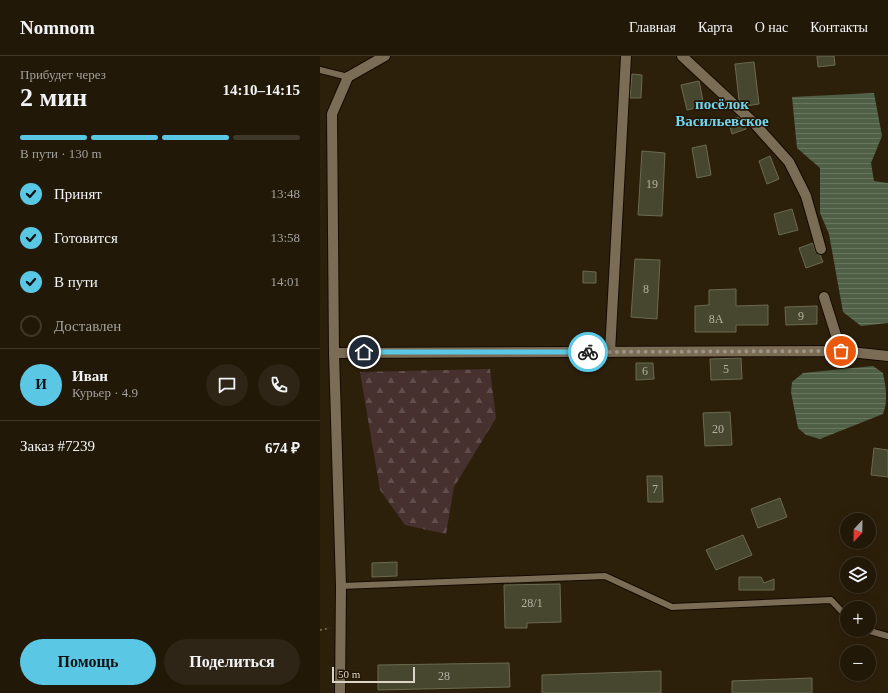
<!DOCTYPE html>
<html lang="ru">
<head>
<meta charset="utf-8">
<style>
	:root { --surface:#221808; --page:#2e2516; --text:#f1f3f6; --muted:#a2a09c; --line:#3f3729; --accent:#5ac8e5 }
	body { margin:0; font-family:Georgia,serif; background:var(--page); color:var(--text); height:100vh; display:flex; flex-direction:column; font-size:15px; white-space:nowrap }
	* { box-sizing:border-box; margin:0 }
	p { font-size:13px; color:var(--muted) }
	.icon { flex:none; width:22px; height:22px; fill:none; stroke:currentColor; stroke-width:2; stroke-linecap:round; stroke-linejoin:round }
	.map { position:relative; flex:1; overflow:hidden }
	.details { display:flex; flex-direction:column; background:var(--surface); width:320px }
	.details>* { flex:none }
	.needle { width:26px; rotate:202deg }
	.fabs { position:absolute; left:520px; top:457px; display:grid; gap:8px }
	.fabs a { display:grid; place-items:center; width:36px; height:36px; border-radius:50%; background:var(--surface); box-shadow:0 4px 16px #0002,0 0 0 1px var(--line); font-size:20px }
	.scale { position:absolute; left:12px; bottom:10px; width:83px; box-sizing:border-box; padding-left:4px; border:2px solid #dbd3c6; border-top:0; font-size:11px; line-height:14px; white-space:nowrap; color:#dbd3c6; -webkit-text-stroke:3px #231703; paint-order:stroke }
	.pin { position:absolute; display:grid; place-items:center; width:34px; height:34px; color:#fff; margin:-17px; border:2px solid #fff; border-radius:50%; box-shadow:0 1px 4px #0007 }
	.courier { position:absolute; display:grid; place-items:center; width:40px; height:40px; margin:-20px; border:3px solid #5ac8e5; border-radius:50%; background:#fff; color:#222; box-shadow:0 1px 5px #0007 }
	.headline em { font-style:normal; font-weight:600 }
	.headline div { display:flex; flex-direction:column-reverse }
	.headline { display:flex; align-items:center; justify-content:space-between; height:68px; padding:0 20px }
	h1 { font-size:26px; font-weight:600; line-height:30px }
	.bar { display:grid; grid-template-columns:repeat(4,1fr); gap:6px 4px; align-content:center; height:48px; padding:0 20px }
	.bar i { height:5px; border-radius:3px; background:var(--line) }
	.bar .current { background:var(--accent) }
	.bar p { grid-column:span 4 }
	.line { display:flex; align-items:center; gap:10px; padding:0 20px; border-top:1px solid var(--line) }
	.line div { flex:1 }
	.round { display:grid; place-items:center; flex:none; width:42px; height:42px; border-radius:21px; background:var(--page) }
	ol { padding:0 20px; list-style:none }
	li { display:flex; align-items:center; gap:12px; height:44px }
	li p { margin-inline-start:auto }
	li .icon { padding:4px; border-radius:50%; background:var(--accent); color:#111; stroke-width:4 }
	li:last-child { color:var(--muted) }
	li i { width:22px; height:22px; border:2px solid var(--line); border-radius:50% }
	.button { display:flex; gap:8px; margin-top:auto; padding:8px 20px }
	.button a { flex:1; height:46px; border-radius:24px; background:var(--accent); color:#111; font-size:16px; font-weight:600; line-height:46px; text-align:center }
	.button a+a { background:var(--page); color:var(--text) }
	header { display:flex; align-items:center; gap:24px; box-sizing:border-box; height:56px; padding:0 20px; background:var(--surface); border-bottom:1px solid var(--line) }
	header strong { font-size:19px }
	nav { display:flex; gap:22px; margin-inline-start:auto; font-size:14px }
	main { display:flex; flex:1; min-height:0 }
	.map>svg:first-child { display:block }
</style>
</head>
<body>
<header>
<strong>Nomnom</strong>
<nav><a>Главная</a><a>Карта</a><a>О нас</a><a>Контакты</a></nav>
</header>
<main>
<section class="details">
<div class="headline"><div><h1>2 мин</h1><p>Прибудет через</p></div><em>14:10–14:15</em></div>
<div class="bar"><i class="current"></i><i class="current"></i><i class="current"></i><i></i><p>В пути · 130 m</p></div>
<ol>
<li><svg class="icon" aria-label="check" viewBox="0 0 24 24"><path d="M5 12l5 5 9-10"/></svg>Принят<p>13:48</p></li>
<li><svg class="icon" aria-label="check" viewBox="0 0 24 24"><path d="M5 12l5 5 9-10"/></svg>Готовится<p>13:58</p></li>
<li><svg class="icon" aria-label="check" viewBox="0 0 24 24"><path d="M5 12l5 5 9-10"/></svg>В пути<p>14:01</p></li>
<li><i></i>Доставлен</li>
</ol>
<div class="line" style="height:72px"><b class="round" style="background:var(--accent);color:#111">И</b><div><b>Иван</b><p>Курьер · 4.9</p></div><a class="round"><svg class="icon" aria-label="chat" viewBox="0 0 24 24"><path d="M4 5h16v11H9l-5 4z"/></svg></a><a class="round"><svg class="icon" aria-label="phone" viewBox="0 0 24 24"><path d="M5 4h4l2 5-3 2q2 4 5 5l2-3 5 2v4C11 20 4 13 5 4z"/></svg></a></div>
<div class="line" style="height:52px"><div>Заказ #7239</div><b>674 ₽</b></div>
<div class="button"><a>Помощь</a><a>Поделиться</a></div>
</section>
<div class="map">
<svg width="568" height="637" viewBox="0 0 568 637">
	<defs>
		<pattern id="forest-firs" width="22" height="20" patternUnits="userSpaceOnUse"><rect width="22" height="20" fill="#46312f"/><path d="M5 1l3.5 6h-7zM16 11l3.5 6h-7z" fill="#604e4c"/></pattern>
		<pattern id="water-rules" width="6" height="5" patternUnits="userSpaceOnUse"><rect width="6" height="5" fill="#4f6046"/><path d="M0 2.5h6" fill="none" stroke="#68765f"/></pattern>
	</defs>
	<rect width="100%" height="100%" fill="#2d200b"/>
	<polygon fill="url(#forest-firs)" points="170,313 176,362 134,431 126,478 85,469 60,434 40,316"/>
	<g fill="url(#water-rules)">
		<polygon points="554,37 562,80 551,107 554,125 568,127 568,267 541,270 523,256 509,178 500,157 500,112 477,92 472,41"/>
		<path d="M553,310l10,7c3,15 5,28 0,41l-63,25 -14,-4 -8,-7 -7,-36 1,-10 11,-9z"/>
	</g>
	<g fill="#47472f" stroke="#6b6a51">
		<polygon points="497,0 514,0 515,9 498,11"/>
		<polygon points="434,6 439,48 425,50 419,44 415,8"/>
		<polygon points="312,18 322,19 321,42 310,42"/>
		<polygon points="379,25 384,50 367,54 361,29"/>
		<polygon points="418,61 424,66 426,73 412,78 408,64"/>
		<polygon points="386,89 391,119 377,122 372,92"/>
		<polygon points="322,95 345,97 342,160 318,159"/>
		<polygon points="450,100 459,123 447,128 439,105"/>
		<polygon points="472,153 478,174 459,179 454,158"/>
		<polygon points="493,187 495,195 500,199 503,206 486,212 479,192"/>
		<polygon points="315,203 340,204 337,263 311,261"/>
		<polygon points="263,215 276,216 276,227 263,227"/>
		<polygon points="416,233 416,250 448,249 448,269 416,269 416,276 375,276 375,250 389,249 389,234"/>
		<polygon points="497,250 497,268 466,269 465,251"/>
		<polygon points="421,302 422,323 391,324 390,303"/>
		<polygon points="316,307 333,307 334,323 316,324"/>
		<polygon points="410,356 412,389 385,390 383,357"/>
		<polygon points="554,392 568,394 568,421 551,419"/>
		<polygon points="327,420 342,420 343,446 328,446"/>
		<polygon points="460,442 467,461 438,472 431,453"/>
		<polygon points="423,479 432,499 396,514 386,494"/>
		<polygon points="77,506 77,520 52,521 52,507"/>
		<polygon points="419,521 441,521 444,527 454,523 454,534 419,534"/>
		<polygon points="240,528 241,566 207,567 207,572 185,572 184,529"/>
		<polygon points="189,607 190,631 58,634 58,609"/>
		<polygon points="341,615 341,637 222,637 222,619"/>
		<polygon points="492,622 492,637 412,637 412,625"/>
	</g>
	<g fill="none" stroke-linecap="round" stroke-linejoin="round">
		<g stroke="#150a00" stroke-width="8">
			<g id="service">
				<polyline points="0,14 28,21"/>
				<polyline points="21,530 285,520 352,551 511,544 527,561"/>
				<polyline points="546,574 568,580"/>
			</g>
		</g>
		<g stroke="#150a00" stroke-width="12">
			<g id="minor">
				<polyline points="362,0 433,66 469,106 486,140 501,193"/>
				<polyline points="28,21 65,0"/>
				<polyline points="504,241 521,295"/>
				<polyline points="290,296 306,0"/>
				<polyline points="14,297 521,295 568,300"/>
			</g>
		</g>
		<g stroke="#150a00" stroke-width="12">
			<polyline id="tertiary" points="20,637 21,530 14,297 12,58 28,21"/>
		</g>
		<polyline stroke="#706553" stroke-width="2" stroke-dasharray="2 3" stroke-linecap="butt" points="0,574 10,572"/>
		<use href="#service" stroke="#7a6c55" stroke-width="6"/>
		<use href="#minor" stroke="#7a6c55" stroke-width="10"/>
		<use href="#tertiary" stroke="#7a6c55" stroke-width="10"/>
	</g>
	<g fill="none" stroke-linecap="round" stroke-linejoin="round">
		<polyline stroke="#9e9485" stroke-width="4" stroke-dasharray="0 7.2" points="268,296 521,295"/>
		<polyline stroke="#5ac8e5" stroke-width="5" points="44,296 268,296"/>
	</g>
	<g text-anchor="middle" stroke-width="3.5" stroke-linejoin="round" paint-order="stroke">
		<g font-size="12" fill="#b6b0a0">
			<text x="332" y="132">19</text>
			<text x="326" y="237">8</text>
			<text x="481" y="264">9</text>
			<text x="396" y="267">8А</text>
			<text x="406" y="317">5</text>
			<text x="325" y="319">6</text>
			<text x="398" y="377">20</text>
			<text x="335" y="437">7</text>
			<text x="212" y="551">28/1</text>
			<text x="124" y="624">28</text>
		</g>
		<g font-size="15" font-weight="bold" fill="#73d6f1" stroke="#231703">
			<text x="402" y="53">посёлок<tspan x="402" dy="17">Васильевское</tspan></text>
		</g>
	</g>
</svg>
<div class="fabs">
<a><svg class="needle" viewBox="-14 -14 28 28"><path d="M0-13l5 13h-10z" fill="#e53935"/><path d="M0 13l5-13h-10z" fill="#a2a09c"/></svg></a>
<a><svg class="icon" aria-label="layers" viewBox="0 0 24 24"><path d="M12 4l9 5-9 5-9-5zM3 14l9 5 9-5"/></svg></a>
<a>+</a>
<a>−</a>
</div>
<div class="scale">50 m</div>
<div class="pin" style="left:521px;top:295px;background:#ea580c"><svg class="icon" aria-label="bag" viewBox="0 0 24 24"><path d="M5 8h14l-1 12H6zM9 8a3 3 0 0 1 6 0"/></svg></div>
<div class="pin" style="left:44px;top:296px;background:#1f2937"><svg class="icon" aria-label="home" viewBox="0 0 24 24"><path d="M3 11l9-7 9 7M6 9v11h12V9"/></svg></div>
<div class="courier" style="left:268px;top:296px"><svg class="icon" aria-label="bike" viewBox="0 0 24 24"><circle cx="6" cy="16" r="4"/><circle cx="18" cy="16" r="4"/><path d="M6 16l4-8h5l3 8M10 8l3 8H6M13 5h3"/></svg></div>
</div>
</main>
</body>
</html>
